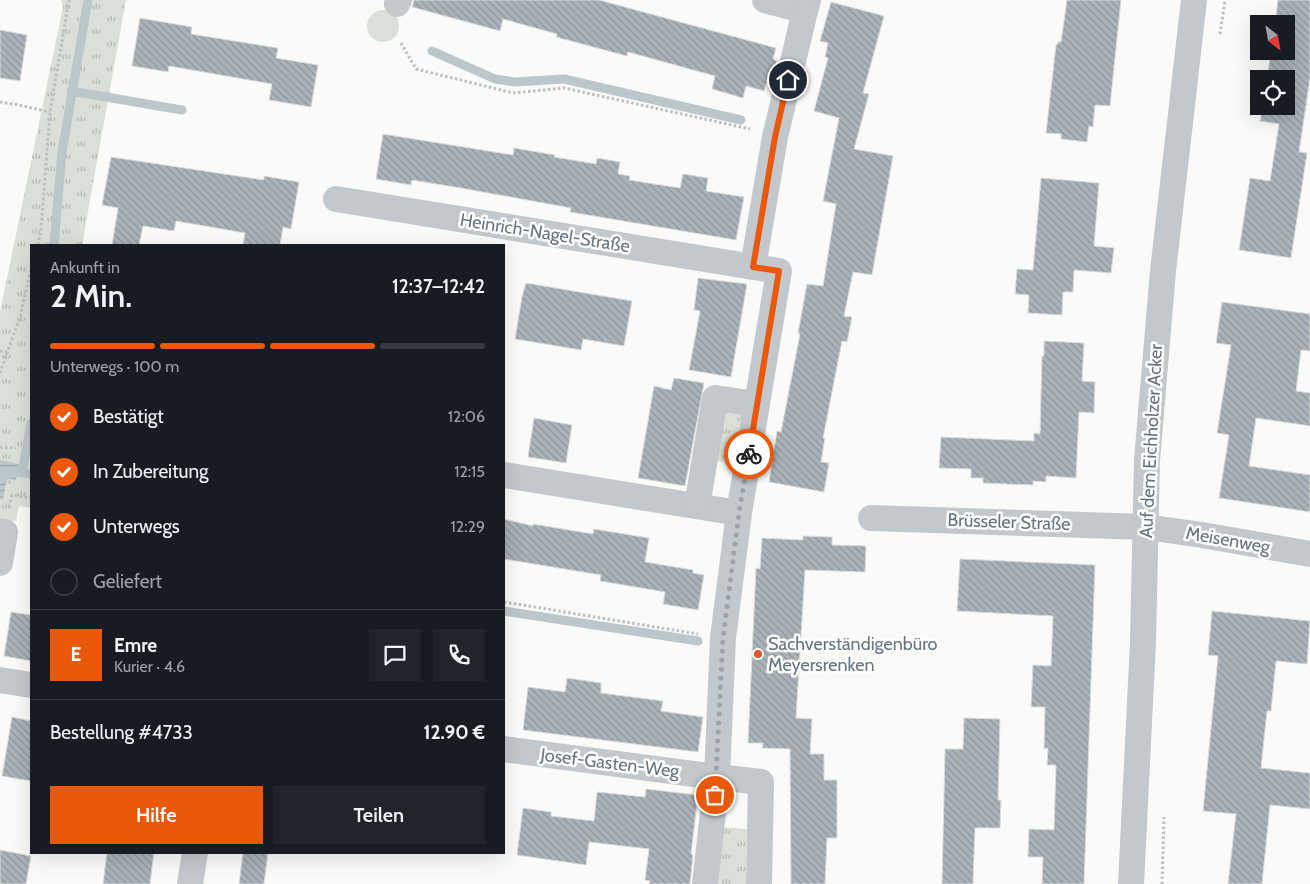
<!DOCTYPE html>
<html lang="de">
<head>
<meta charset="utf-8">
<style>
	:root { --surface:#171b24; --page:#20242c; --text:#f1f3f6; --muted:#9ea1a6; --line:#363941; --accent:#ea580c }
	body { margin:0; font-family:Cabin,sans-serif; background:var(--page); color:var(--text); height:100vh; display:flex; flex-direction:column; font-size:19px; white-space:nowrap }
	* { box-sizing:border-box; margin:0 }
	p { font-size:16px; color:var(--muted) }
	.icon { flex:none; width:28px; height:28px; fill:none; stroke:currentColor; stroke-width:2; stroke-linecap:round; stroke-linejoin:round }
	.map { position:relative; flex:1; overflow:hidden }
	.details { position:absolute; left:30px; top:244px; width:475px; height:610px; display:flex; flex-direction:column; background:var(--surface); border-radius:0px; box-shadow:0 5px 20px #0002 }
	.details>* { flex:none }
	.needle { width:32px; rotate:149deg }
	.controls { position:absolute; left:1250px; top:15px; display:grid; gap:10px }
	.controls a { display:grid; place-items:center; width:45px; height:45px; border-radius:0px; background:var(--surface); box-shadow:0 5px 20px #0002; font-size:25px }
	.pin { position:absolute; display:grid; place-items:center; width:42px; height:42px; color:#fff; margin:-21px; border:2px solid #fff; border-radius:50%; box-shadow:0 1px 5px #0007 }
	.courier { position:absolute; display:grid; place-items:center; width:50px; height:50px; margin:-25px; border:4px solid #ea580c; border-radius:50%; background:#fff; color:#222; box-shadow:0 1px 6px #0007 }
	.overview em { font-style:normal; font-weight:600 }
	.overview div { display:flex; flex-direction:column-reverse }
	.overview { display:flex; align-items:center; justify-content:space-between; height:85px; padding:0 20px }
	h1 { font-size:32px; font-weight:600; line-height:38px }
	.bar { display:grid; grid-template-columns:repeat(4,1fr); gap:8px 5px; align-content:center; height:60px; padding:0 20px }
	.bar i { height:6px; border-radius:4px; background:var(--line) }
	.bar .current { background:var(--accent) }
	.bar p { grid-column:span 4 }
	.line { display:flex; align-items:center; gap:12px; padding:0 20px; border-top:1px solid var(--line) }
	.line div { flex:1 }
	.round { display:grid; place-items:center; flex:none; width:52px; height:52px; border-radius:0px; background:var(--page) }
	ol { padding:0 20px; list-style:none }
	li { display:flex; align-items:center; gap:15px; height:55px }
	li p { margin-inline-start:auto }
	li .icon { padding:5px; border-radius:50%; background:var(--accent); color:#fff; stroke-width:4 }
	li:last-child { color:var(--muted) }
	li i { width:28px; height:28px; border:2px solid var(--line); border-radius:50% }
	.primary-button { display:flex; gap:10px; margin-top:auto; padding:10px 20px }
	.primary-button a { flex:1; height:58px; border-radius:0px; background:var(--accent); color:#fff; font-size:20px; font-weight:600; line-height:58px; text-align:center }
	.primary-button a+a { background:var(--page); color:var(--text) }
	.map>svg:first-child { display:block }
</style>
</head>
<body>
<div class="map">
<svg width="1310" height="884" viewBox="0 0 1310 884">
	<defs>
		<pattern id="grass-tufts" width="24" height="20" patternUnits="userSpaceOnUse" patternTransform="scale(1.25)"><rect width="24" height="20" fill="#dadfd7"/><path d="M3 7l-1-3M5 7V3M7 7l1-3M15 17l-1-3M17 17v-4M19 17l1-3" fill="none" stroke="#b4b9b4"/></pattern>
		<pattern id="water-rules" width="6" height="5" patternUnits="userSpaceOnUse" patternTransform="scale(1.25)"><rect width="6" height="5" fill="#bbc7cb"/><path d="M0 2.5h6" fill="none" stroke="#9ca6aa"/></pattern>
		<pattern id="building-back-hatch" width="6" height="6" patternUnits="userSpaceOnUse" patternTransform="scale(1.25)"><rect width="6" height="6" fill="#aab3b9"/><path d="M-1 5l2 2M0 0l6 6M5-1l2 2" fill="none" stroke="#8e969c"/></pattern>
	</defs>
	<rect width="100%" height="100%" fill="#fafaf8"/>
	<g fill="url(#grass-tufts)">
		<polygon points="61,0 126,0 82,245 31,245 31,508 19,506 16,521 0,519 0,312 63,7"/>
		<polygon points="721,405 745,409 736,464 712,460"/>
		<polygon points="721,827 747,829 746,884 712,884"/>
	</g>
	<circle fill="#dadfd7" cx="383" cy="26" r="16"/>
	<polygon fill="url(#water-rules)" points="0,460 19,464 16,480 7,479 3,499 0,499"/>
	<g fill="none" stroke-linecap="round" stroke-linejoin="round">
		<g stroke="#bbc7cb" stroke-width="9">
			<polyline points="432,51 495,79 515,82 564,79 741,120"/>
			<polyline points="71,91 182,110"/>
			<polyline points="54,245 62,152 88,0"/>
			<polyline points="22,473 31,423"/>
			<polyline points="0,476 18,472 31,474"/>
			<polyline points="504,611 698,641"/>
		</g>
	</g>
	<g fill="url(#building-back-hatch)" stroke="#dcdcda">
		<polygon points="414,0 599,0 776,48 773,59 777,61 771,81 767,80 764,91 746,86 743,98 712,89 715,76 628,52 627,56 556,37 557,34 503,19 500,31 412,7"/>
		<polygon points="1067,0 1121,0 1110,106 1095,105 1093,127 1089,126 1087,142 1061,139 1061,134 1046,133 1056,45 1057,45 1058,42 1061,42"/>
		<polygon points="1278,0 1310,0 1310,78 1299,152 1307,153 1291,258 1239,250 1250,178 1270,181 1279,124 1260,121 1263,106 1286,106 1286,79 1267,79 1271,51 1286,51 1286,24 1275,24"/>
		<polygon points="831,2 884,16 863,93 869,94 854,149 893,156 872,275 853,272 844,316 852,317 847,342 842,341 823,438 825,438 821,462 829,463 824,492 769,482 777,431 781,432 800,334 798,333 807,284 823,286 836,204 823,201 839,118 814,111 828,58 825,57 828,43 820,41"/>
		<polygon points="140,18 192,27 191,34 278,48 276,58 318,65 311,107 269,100 272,84 169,66 168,72 132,66"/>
		<polygon points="0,30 27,35 20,81 0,78"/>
		<polygon points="383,134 513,155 514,148 555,155 554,157 596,164 597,158 620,162 618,174 630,176 629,180 680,188 683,174 708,178 706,191 744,197 736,240 570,212 571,208 455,187 412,180 411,185 376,179"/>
		<polygon points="111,157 264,180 264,176 299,182 291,229 283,227 280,245 243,245 245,233 176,221 174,231 143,226 139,245 112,245 118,208 102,205"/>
		<polygon points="1041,178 1099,183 1094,246 1114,248 1111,273 1074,270 1073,292 1063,292 1062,315 1028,313 1029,295 1015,294 1017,269 1033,270"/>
		<polygon points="698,278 747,284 731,377 689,370 700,311 694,310"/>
		<polygon points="526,283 632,301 624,346 583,339 581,350 515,339 522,297"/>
		<polygon points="1222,302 1310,314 1310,351 1301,350 1296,391 1310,393 1310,426 1256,418 1249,466 1310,475 1310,512 1219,498 1229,435 1217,433 1231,345 1216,343"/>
		<polygon points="1044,341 1084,343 1082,381 1095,382 1094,413 1079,412 1076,478 1046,476 1046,482 1033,481 1033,485 983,483 983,478 971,478 971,469 939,468 941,437 1034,441 1034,433 1040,434 1042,356 1044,356"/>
		<polygon points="674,378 704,383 685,486 638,478 654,386 671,390"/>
		<polygon points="534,418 572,425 566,463 528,457"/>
		<polygon points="504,519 533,526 533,524 593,534 594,529 649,538 645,562 693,570 693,573 704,575 698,610 663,604 665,592 600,581 601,575 504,559"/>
		<polygon points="803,536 832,537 832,545 866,546 865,572 805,570 796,718 812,719 810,754 824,754 824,780 837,780 837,838 827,838 825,884 791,884 790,749 762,748 763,743 748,743 756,568 760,569 762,538 803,540"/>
		<polygon points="960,559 1095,565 1084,884 1042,884 1043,857 1028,857 1029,829 1054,830 1056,765 1047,765 1048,748 1044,749 1045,707 1031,707 1033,665 1051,666 1053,616 957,611"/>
		<polygon points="1212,611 1310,621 1307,664 1276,661 1271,711 1267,711 1261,768 1310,773 1310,809 1270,805 1262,884 1228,884 1236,814 1203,811 1218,656 1208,655"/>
		<polygon points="11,612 31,615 31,661 4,656"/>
		<polygon points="567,678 601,683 601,693 663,701 661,711 703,717 698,752 523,730 528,687 565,692"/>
		<polygon points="12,717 31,721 31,781 2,776"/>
		<polygon points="964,718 1000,719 998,800 1001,800 1000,828 975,828 973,884 942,884 945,749 963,749"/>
		<polygon points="646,789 698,795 691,854 693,855 690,884 649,884 650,881 645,880 649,849 589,842 586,865 517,855 523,808 551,812 551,816 594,821 597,792 645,797"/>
		<polygon points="0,850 31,856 26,884 0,884"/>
		<polygon points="107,852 154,852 150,884 103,884"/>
		<polygon points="243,852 268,852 264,884 239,884"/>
	</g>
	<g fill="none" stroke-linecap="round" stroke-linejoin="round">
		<g stroke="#bbbfc2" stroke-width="3" stroke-dasharray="2.5 2.5" stroke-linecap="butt">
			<polyline points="1220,34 1225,0"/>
			<polyline points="401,43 416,69 513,93 564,88 750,129"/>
			<polyline points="0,102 19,105 50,112"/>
			<polyline points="38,245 41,230 50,112 69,0"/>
			<polyline points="0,351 7,352"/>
			<polyline points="0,373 20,317 31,270"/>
			<polyline points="0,447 16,448"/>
			<polyline points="9,507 12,495 31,498"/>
			<polyline points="504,602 698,634"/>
			<polyline points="1162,884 1164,817"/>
		</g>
		<g stroke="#c3c8cc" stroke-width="26">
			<polyline points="765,0 805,11 808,0"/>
			<polyline points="397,4 399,0"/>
			<polyline points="336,199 779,271 739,513 723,638 717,777 504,749"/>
			<polyline points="753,267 775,137 805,11"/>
			<polyline points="504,475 739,513"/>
			<polyline points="697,506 715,398 757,404"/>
			<polyline points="871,518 1146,527 1202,535 1310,554"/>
			<polyline points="0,531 5,532 0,563"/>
			<polyline points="0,680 31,685"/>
			<polyline points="190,884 195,852"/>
			<polyline points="705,884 717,777 761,782 759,884"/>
			<polyline points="1131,884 1143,642 1147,460 1163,271 1194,0"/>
		</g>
	</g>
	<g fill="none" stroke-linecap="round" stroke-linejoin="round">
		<polyline stroke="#99a4ac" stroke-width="5" stroke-dasharray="0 9" points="715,795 723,638 739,513 749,454"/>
		<polyline stroke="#ea580c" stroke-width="6" points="749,454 779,271 753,267 775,137 788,80"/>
	</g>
	<circle fill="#e4572e" stroke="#fff" stroke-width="2" cx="758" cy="654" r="5"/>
	<g text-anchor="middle" stroke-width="5" stroke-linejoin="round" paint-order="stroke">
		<g font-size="18" fill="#657683" stroke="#fff">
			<text transform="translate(545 233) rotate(9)" y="6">Heinrich-Nagel-Straße</text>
			<text transform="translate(1151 441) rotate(-87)" y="6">Auf dem Eichholzer Acker</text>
			<text transform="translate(1009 522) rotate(2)" y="6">Brüsseler Straße</text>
			<text transform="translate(1228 540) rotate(10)" y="6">Meisenweg</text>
			<text transform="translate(610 763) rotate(7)" y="6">Josef-Gasten-Weg</text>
		</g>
		<g font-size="18" fill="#657683" stroke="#fff" text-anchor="start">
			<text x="768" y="650">Sachverständigenbüro<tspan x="768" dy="21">Meyersrenken</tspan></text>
		</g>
	</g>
</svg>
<div class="controls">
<a><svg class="needle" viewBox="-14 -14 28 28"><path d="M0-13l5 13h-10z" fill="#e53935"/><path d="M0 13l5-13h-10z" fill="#9ea1a6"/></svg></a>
<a><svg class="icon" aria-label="locate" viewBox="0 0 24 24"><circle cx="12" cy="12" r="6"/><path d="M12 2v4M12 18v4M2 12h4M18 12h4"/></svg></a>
</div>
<div class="pin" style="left:715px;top:795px;background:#ea580c"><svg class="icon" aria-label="bag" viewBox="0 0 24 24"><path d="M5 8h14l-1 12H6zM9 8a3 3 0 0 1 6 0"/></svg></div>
<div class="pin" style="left:788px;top:80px;background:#1f2937"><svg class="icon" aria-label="home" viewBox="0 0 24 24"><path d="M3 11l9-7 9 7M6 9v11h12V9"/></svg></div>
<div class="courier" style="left:749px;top:454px"><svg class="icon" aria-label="bike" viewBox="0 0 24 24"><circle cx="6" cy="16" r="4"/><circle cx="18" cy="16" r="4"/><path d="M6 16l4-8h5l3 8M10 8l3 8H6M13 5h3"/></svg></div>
<section class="details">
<div class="overview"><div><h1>2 Min.</h1><p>Ankunft in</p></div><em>12:37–12:42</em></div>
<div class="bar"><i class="current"></i><i class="current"></i><i class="current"></i><i></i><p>Unterwegs · 100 m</p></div>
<ol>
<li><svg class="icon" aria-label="check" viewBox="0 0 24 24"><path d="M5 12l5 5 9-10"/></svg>Bestätigt<p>12:06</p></li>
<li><svg class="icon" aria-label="check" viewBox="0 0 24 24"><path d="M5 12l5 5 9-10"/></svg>In Zubereitung<p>12:15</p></li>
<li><svg class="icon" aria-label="check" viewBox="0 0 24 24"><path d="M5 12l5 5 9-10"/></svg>Unterwegs<p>12:29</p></li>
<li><i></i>Geliefert</li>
</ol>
<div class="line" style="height:90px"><b class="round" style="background:var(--accent);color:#fff">E</b><div><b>Emre</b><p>Kurier · 4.6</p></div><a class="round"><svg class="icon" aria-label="chat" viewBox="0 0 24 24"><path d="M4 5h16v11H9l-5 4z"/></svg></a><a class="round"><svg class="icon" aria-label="phone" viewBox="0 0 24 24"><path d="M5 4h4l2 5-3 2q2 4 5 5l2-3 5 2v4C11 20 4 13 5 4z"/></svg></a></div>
<div class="line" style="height:65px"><div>Bestellung #4733</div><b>12.90 €</b></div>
<div class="primary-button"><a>Hilfe</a><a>Teilen</a></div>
</section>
</div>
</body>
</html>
